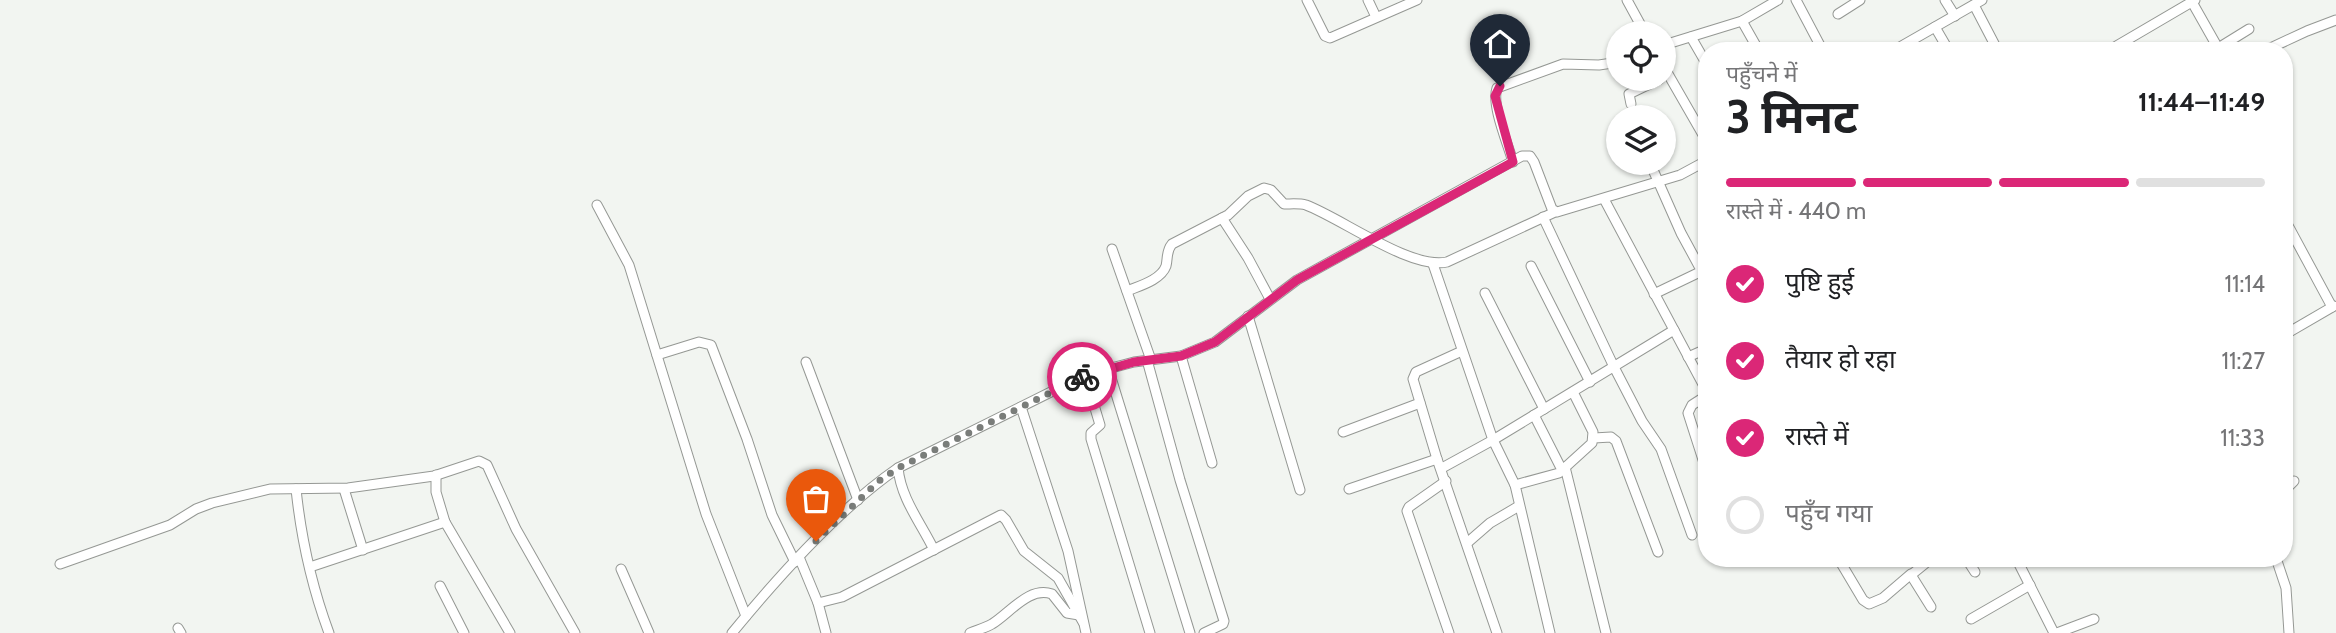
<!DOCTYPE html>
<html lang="hi">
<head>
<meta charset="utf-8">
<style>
	:root { --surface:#fff; --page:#f2f2f2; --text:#202124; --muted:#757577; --line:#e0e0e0; --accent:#db2777 }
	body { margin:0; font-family:Cabin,"Noto Sans Devanagari",sans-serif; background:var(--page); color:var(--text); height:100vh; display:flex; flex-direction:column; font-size:26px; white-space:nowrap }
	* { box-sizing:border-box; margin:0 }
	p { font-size:23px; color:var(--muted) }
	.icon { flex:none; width:38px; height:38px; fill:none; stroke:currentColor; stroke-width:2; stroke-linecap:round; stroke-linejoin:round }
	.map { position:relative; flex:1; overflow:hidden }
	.side { position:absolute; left:1698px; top:42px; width:595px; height:525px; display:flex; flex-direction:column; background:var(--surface); border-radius:28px; box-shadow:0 2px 5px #0004 }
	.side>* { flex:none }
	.controls { position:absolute; left:1606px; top:21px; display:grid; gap:14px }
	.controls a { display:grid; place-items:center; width:70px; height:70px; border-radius:50%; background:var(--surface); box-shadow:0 2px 5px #0004; font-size:35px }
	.pin { position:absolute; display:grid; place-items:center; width:60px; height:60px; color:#fff; margin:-72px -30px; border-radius:50% 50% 50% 0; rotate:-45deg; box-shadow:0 0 7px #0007 }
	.pin .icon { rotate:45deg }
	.courier { position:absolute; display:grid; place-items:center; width:70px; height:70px; margin:-35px; border:5px solid #db2777; border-radius:50%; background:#fff; color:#222; box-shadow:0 2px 9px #0007 }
	.summary em { font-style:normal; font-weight:700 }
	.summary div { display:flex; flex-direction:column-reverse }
	.summary { display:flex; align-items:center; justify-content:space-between; height:119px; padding:0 28px }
	h1 { font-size:46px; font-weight:700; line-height:52px }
	.bar { display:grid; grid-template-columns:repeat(4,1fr); gap:10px 7px; align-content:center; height:84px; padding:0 28px }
	.bar i { height:9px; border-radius:5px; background:var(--line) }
	.bar .current { background:var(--accent) }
	.bar p { grid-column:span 4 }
	ol { padding:0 28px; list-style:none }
	li { display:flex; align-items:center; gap:21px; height:77px }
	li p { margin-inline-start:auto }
	li .icon { padding:7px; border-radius:50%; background:var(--accent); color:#fff; stroke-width:4 }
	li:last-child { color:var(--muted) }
	li i { width:38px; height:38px; border:4px solid var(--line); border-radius:50% }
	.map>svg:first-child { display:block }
</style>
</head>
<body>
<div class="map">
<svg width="2336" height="633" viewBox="0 0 2336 633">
	<rect width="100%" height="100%" fill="#f2f5f1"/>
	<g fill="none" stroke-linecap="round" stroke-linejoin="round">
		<g stroke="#959894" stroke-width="11">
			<g id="street">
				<polyline points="1307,0 1325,36 1330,38 1417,0"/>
				<polyline points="1368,0 1376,17"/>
				<polyline points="1627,0 1645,33"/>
				<polyline points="1796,0 1823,51"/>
				<polyline points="1945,0 1955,16"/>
				<polyline points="2192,2 2218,48"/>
				<polyline points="1974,5 1998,51"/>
				<polyline points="1838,14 1860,0"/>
				<polyline points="1742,21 1759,51"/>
				<polyline points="1935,27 1949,51"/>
				<polyline points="1691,37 1706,63"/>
				<polyline points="1664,45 1742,21 1778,0"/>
				<polyline points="2215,50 2249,29"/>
				<polyline points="1893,51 1982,0"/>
				<polyline points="2108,51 2195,0"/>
				<polyline points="2264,51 2307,31 2336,20"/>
				<polyline points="1664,67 1706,140"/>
				<polyline points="1631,104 1629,94 1660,79"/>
				<path d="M1513,162c-5,-18 -22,-57 -16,-74l66,-24 36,1 20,-3"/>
				<polyline points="1650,163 1681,233 1706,279"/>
				<polyline points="1604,199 1706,390"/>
				<polyline points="597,205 629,265 706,514 746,616"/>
				<polyline points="1543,217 1614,367 1642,421 1661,449 1692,535"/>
				<polyline points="1222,218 1248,258 1270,299"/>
				<polyline points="2284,218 2332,307"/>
				<polyline points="1112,249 1151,360"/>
				<polyline points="1433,264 1493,440 1515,485 1550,633"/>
				<polyline points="1531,266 1590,382"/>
				<path d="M1127,291c12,-5 34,-11 39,-25 2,-8 0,-15 6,-22l56,-29 20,-19 16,-8 7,2 13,14c7,0 15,-1 22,1 35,13 105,65 141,57l108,-50"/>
				<polyline points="1485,293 1544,409"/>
				<polyline points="1654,294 1702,271"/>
				<polyline points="1248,316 1300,490"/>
				<polyline points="2284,335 2334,306"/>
				<polyline points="1462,351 1416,372 1413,379 1437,459 1497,633"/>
				<polyline points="657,355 699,342 711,345 747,439 772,515 795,562"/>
				<polyline points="1181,356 1212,463"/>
				<polyline points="1688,357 1706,349"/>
				<polyline points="1147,360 1180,480 1224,621 1223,624 1204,633"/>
				<polyline points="806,362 858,500"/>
				<polyline points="1108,368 1190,633"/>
				<polyline points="1085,375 1100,425 1091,433 1091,439 1150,633"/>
				<polyline points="1706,396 1692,405 1688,413 1706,469"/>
				<polyline points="1021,407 1068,551 1086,633"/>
				<polyline points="1534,415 1562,470"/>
				<polyline points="1343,432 1420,403"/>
				<polyline points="1594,438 1611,437 1616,441 1658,552"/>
				<polyline points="1565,467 1606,633"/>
				<path d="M898,468c3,31 23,55 36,82"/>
				<polyline points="1442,468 1493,440 1674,330"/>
				<polyline points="436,475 436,492 445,522 510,633"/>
				<polyline points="1446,481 1409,507 1407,511 1449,633"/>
				<polyline points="1515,485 1559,473 1592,443 1593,432 1573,392"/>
				<path d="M296,489c5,48 16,98 33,144"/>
				<polyline points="344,489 363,550"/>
				<polyline points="1349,489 1437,459"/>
				<polyline points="2284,491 2294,481"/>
				<polyline points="1467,543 1490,523 1519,506"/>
				<polyline points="799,557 818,603 826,633"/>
				<polyline points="1838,558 1863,600 1869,604 1883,598 1911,574"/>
				<polyline points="1927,558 1927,562 1911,575 1931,607"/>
				<polyline points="1966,558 1975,572"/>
				<polyline points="2016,558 2054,633"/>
				<polyline points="2276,558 2286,588 2289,633"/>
				<polyline points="60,564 170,525 196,509 212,503 270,489 348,488 434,476 479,461 487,465 516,529 575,633"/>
				<polyline points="310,567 445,522"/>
				<polyline points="621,569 649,633"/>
				<polyline points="440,586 464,633"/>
				<polyline points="818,603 842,597 1001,515 1006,520 1024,551 1058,578 1083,622"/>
				<polyline points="1971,619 2030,585"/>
				<polyline points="178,628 181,633"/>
				<path d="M732,633c46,-56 106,-124 166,-165l187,-93 49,-13 47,-6 34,-14 82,-62 225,-124h8l4,6 18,47 5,3 123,-37 26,-14"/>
				<path d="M970,633c7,-3 15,-5 22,-9 18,-11 37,-38 60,-30l15,19 12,2"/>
				<polyline points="2057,633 2094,619"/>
			</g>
		</g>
		<use href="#street" stroke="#fff" stroke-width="9"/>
	</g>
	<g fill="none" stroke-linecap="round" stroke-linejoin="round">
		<polyline stroke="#7a7d7a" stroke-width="7" stroke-dasharray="0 12.6" points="816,541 879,481 898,468 1082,377"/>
		<polyline stroke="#db2777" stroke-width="9" points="1082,377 1134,362 1181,356 1215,342 1297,280 1513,162 1495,96 1500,86"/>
	</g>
</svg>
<div class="controls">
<a><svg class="icon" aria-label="locate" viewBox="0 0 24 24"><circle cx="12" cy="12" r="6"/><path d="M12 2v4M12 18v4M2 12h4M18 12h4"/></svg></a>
<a><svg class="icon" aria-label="layers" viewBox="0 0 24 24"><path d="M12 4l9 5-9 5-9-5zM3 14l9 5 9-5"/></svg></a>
</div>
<div class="pin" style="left:816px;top:541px;background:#ea580c"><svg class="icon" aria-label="bag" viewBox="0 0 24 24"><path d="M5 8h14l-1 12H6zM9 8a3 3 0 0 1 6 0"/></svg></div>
<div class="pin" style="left:1500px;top:86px;background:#1f2937"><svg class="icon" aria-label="home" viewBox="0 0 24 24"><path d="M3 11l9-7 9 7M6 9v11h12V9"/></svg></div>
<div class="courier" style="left:1082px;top:377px"><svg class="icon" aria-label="bike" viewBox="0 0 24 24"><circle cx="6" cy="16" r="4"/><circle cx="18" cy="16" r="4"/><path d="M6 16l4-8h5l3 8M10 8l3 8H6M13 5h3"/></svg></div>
<section class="side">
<div class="summary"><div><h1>3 मिनट</h1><p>पहुँचने में</p></div><em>11:44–11:49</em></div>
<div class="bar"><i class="current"></i><i class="current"></i><i class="current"></i><i></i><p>रास्ते में · 440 m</p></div>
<ol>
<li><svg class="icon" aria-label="check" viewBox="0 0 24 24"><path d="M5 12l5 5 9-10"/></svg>पुष्टि हुई<p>11:14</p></li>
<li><svg class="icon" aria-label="check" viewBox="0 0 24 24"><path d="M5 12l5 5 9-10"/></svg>तैयार हो रहा<p>11:27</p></li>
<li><svg class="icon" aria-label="check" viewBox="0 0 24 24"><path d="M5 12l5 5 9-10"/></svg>रास्ते में<p>11:33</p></li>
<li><i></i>पहुँच गया</li>
</ol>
</section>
</div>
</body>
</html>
